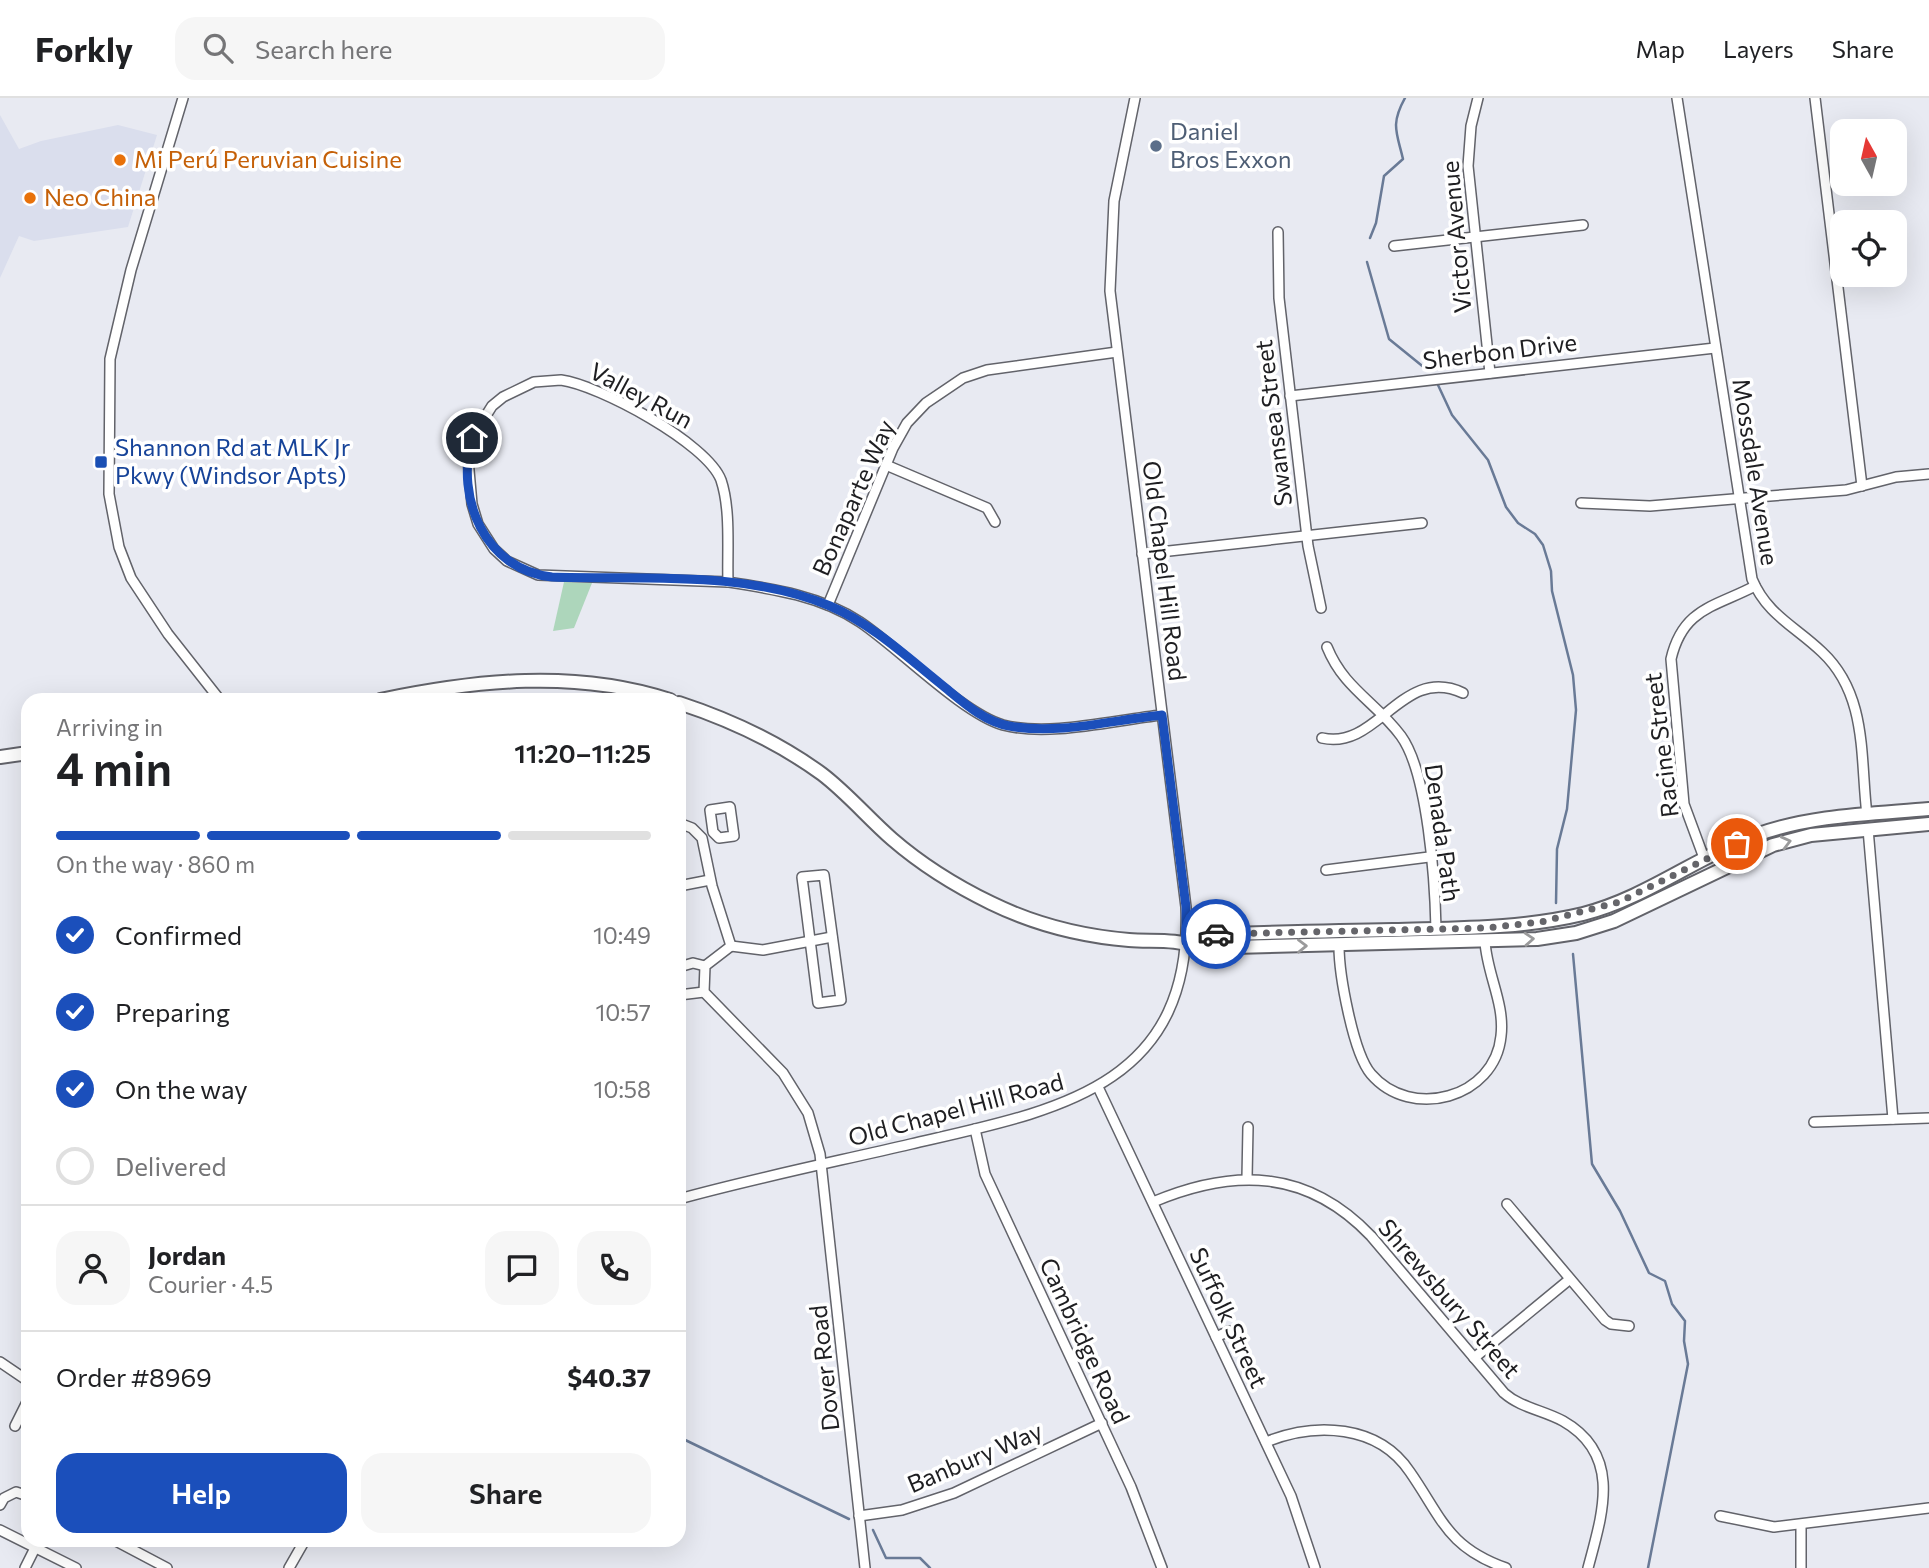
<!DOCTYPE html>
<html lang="en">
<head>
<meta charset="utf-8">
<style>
	:root { --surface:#fff; --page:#f6f6f6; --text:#202124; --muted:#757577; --line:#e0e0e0; --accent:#1b4fbb }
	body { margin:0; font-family:Commissioner,sans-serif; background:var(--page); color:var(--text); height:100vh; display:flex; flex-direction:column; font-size:26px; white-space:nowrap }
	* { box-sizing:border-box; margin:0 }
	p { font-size:23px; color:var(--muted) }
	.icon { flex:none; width:38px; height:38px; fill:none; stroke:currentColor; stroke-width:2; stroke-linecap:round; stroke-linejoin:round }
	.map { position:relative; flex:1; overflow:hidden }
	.drawer { position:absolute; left:21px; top:595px; width:665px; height:854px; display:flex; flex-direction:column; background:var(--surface); border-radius:21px; box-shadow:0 7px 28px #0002 }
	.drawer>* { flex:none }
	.needle { width:46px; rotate:352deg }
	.tools { position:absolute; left:1830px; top:21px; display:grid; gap:14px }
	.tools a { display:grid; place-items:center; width:77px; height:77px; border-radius:14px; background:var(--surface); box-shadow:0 7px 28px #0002; font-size:35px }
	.pin { position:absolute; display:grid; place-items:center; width:60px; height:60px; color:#fff; margin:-30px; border:4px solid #fff; border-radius:50%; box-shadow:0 2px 7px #0007 }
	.courier { position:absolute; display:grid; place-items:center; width:70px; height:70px; margin:-35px; border:5px solid #1b4fbb; border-radius:50%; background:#fff; color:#222; box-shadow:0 2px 9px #0007 }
	.head em { font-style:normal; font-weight:600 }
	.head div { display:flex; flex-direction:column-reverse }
	.head { display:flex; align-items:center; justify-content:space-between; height:119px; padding:0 35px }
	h1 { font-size:46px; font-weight:600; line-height:52px }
	.bar { display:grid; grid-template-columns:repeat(4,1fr); gap:10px 7px; align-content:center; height:84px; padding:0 35px }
	.bar i { height:9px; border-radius:5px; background:var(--line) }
	.bar .selected { background:var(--accent) }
	.bar p { grid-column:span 4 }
	.line { display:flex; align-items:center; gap:18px; padding:0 35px; border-top:2px solid var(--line) }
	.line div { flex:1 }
	.round { display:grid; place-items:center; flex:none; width:74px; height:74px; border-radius:21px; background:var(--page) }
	ol { padding:0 35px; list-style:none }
	li { display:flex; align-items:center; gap:21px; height:77px }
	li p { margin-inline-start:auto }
	li .icon { padding:7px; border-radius:50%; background:var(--accent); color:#fff; stroke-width:4 }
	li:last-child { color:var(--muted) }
	li i { width:38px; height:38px; border:4px solid var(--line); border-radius:50% }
	.action { display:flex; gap:14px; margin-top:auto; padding:14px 35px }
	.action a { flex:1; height:80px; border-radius:21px; background:var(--accent); color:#fff; font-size:28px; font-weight:600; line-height:80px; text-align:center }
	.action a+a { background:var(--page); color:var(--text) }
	header { display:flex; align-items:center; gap:42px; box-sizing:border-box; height:98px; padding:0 35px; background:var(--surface); border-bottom:2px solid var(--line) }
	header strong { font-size:33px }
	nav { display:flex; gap:38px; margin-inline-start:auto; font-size:24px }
	.search { width:490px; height:63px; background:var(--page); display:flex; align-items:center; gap:18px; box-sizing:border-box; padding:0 24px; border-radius:21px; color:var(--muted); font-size:26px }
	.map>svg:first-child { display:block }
</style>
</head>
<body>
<header>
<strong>Forkly</strong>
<div class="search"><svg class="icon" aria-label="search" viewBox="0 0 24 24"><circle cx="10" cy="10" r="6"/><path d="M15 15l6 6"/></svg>Search here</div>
<nav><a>Map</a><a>Layers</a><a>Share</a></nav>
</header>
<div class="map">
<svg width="1929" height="1470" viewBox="0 0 1929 1470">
	<rect width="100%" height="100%" fill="#e8eaf2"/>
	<polygon fill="#dadeed" points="0,17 19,51 41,43 118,27 157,37 128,129 34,143 19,138 0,180"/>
	<polygon fill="#add6bb" points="564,484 592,485 574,530 553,533"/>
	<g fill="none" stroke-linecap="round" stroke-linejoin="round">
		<g stroke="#697a96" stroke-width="2.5">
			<path d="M1370,140l6,-15 8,-47 19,-17c-6,-26 -13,-34 2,-61"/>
			<polyline points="1367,164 1389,241 1426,271"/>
			<polyline points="1438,287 1452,317 1488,362 1506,409 1518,425 1535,436 1543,447 1551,473 1552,493 1573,577 1576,612 1567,711 1557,751 1556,805"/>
			<polyline points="1573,856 1592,1066 1620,1113 1649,1175 1665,1183 1672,1206 1685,1223 1684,1243 1688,1266 1648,1470"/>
			<polyline points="679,1339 849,1421"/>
			<polyline points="873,1432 886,1460 920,1460 930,1470"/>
		</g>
		<g stroke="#62636a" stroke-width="12">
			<g id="minor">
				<polyline points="183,0 131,172 110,261 109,396 119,449 131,480 168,536 220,602"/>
				<polyline points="1478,0 1471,28 1468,68 1490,275"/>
				<path d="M1677,0l75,481c15,36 43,47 70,73 46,43 38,106 45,163"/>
				<polyline points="1815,0 1862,388"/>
				<polyline points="1278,134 1279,200 1308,448 1321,510"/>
				<polyline points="1394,148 1583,127"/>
				<path d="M561,282c38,5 146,63 160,100 10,30 6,70 7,102l-190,-7 -31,-14 -13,-12 -16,-25 -6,-20 -4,-45 4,-21 20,-32 11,-9 31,-15z"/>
				<polyline points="1290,298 1715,250"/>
				<polyline points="886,367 987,410 995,424"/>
				<polyline points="1581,405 1650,408 1757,399 1846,392 1896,379 1929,376"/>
				<polyline points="1142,456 1422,425"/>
				<path d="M728,484c46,7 93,14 132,40 39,26 102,91 143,103 46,12 111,-5 159,-10"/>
				<polyline points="828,507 893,350 907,325 926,305 963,280 987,272 1117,254"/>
				<path d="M1327,549c17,42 49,55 74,89 27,37 34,146 35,193"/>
				<path d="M1322,640c56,13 80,-74 141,-45"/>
				<polygon points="730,709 734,738 719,740 713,734 710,712"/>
				<polyline points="679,725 692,730 702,740 712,788 731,848"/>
				<polyline points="1868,731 1893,1021"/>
				<path d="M1704,760l-20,-54 -13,-145c12,-51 44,-52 84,-73"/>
				<polyline points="1326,772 1429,759"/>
				<polygon points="824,777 841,902 818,905 802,779"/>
				<polyline points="679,788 710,782"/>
				<polyline points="731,848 705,868 704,894 783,975 808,1015 820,1056 865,1470"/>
				<polyline points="731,848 763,852 832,839"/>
				<path d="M1339,848c0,28 14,107 32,128 40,47 124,24 130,-38 4,-32 -14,-62 -16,-94"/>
				<polyline points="679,869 693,865 705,868"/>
				<polyline points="679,897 704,894"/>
				<polyline points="1098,989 1291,1398 1315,1470"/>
				<polyline points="1814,1024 1929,1020"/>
				<polyline points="975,1031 985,1076 1131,1389 1162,1470"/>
				<polyline points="1247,1080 1248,1029"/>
				<path d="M679,1101c76,-21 155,-37 232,-55 143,-33 282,-55 275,-237l-76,-616 4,-90 21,-103"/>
				<path d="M1153,1104c81,-34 154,-33 218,34l133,157c17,15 39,17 59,28 60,34 39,94 25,147"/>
				<polyline points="1507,1106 1605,1222 1611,1226 1629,1228"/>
				<polyline points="1216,1239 1229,1233"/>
				<polyline points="1474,1260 1570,1181"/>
				<polyline points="0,1264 28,1283"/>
				<polyline points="15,1328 28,1302"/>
				<path d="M1266,1344c49,-20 112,-18 144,30 32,46 37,75 96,96"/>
				<polyline points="0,1407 4,1400 16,1394 28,1398"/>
				<polyline points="859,1418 902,1412 954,1395 1102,1325"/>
				<polyline points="1720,1418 1774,1429 1929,1410"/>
				<polyline points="0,1432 76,1470"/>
				<polyline points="114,1442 167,1470"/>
				<polyline points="25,1470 35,1450"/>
				<polyline points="289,1470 305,1442"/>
				<polyline points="1801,1470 1801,1427"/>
			</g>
		</g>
		<g stroke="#62636a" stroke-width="16">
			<g id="major">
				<path d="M380,602c96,-20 195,-31 290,0"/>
				<path d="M679,605c52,17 99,39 143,71 25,19 46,44 70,65 30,26 64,47 99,64 43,21 90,33 138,37 22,2 48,-2 68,8l340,-9 39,-6 38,-12 159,-76 38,-10 118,-11"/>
				<polyline points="0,659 28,655"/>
				<path d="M1186,844l10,-7c66,-2 131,-4 197,-5 64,-2 127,-1 190,-16 63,-16 113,-57 173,-79 55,-20 116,-21 173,-26"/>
			</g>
		</g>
		<use href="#minor" stroke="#fff" stroke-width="9"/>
		<use href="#major" stroke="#fff" stroke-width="12"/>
	</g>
	<defs><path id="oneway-chevron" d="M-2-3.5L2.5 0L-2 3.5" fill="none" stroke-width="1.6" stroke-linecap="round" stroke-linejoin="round" transform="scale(1.75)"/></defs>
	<g stroke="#9a9a9b">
		<use href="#oneway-chevron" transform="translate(1786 744) rotate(-14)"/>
		<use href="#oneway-chevron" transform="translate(1529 841) rotate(-4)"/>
		<use href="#oneway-chevron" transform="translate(1302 848) rotate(-1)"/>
	</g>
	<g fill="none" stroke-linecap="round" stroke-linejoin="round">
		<polyline stroke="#65656a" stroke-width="7" stroke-dasharray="0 12.6" points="1216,836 1485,830 1541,824 1619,804 1737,746"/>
		<path stroke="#1b4fbb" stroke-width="9" d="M472,340c-17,60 13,132 80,139 90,3 193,-7 278,29 42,18 77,51 112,79 21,17 41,36 67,41 49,9 104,-6 153,-11l24,192v35l10,-7 20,-1"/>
	</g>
	<circle fill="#5c6f8a" stroke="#fff" stroke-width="2.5" cx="1156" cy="48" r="7"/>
	<g fill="#e8710a" stroke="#fff" stroke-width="2.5">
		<circle cx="120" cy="62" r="7"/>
		<circle cx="30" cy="100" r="7"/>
	</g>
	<rect fill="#1a4fb4" stroke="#fff" stroke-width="2.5" x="94" y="357" width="14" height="14" rx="3.5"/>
	<g text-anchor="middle" stroke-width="7" stroke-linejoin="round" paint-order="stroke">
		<g font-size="24" fill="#4e5e75" stroke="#fff" text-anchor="start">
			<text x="1170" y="42">Daniel<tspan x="1170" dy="28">Bros Exxon</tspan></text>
		</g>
		<g font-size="24" fill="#c56008" stroke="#fff" text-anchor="start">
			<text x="134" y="70">Mi Perú Peruvian Cuisine</text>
			<text x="44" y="108">Neo China</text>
		</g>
		<g font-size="24" fill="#1e1e21" stroke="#fff">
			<text transform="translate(1457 139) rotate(-95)" y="8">Victor Avenue</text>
			<text transform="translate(1500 254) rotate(-7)" y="8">Sherbon Drive</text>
			<text transform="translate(641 298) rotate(28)" y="8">Valley Run</text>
			<text transform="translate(1274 325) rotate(-97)" y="8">Swansea Street</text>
			<text transform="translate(1755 374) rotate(81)" y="8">Mossdale Avenue</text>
			<text transform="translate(854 400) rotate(-66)" y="8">Bonaparte Way</text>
			<text transform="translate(1164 473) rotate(83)" y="8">Old Chapel Hill Road</text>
			<text transform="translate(1662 647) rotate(-97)" y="8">Racine Street</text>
			<text transform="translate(1442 735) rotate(82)" y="8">Denada Path</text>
			<text transform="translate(956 1012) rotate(-15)" y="8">Old Chapel Hill Road</text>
			<text transform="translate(1449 1201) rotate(49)" y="8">Shrewsbury Street</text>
			<text transform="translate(1228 1220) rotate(65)" y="8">Suffolk Street</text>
			<text transform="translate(1084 1243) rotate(65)" y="8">Cambridge Road</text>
			<text transform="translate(825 1270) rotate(-96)" y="8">Dover Road</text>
			<text transform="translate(975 1360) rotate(-23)" y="8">Banbury Way</text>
		</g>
		<g font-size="24" fill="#164399" stroke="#fff" text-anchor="start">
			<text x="115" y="358">Shannon Rd at MLK Jr<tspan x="115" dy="28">Pkwy (Windsor Apts)</tspan></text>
		</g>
	</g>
</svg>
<div class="tools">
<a><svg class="needle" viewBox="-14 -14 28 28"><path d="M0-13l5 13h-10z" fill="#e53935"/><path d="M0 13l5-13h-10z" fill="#757577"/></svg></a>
<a><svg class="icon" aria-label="locate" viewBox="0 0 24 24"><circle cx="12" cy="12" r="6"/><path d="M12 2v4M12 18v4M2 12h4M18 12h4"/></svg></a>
</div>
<div class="pin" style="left:1737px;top:746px;background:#ea580c"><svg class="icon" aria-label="bag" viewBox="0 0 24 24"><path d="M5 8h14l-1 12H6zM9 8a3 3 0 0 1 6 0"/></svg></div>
<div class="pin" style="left:472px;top:340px;background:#1f2937"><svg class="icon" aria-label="home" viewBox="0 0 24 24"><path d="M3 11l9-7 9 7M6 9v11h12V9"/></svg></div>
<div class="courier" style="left:1216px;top:836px"><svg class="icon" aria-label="car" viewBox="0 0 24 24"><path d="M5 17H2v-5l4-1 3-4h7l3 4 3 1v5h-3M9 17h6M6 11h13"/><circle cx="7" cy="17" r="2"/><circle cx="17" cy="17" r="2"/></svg></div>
<section class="drawer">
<div class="head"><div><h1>4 min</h1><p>Arriving in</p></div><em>11:20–11:25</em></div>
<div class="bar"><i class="selected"></i><i class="selected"></i><i class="selected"></i><i></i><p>On the way · 860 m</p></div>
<ol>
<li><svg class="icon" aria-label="check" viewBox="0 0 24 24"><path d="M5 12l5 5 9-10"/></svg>Confirmed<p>10:49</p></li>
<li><svg class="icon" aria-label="check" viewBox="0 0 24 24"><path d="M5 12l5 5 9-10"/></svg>Preparing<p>10:57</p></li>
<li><svg class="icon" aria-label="check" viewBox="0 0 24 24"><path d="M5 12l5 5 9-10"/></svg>On the way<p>10:58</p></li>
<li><i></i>Delivered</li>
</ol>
<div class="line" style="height:126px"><a class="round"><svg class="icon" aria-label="person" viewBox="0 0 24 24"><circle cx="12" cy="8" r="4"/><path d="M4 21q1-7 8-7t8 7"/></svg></a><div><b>Jordan</b><p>Courier · 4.5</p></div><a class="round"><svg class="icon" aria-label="chat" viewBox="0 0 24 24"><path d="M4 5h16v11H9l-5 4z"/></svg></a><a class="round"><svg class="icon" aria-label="phone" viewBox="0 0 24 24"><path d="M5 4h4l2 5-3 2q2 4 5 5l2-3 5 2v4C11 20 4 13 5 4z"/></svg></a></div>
<div class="line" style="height:91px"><div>Order #8969</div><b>$40.37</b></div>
<div class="action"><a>Help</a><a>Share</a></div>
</section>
</div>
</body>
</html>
